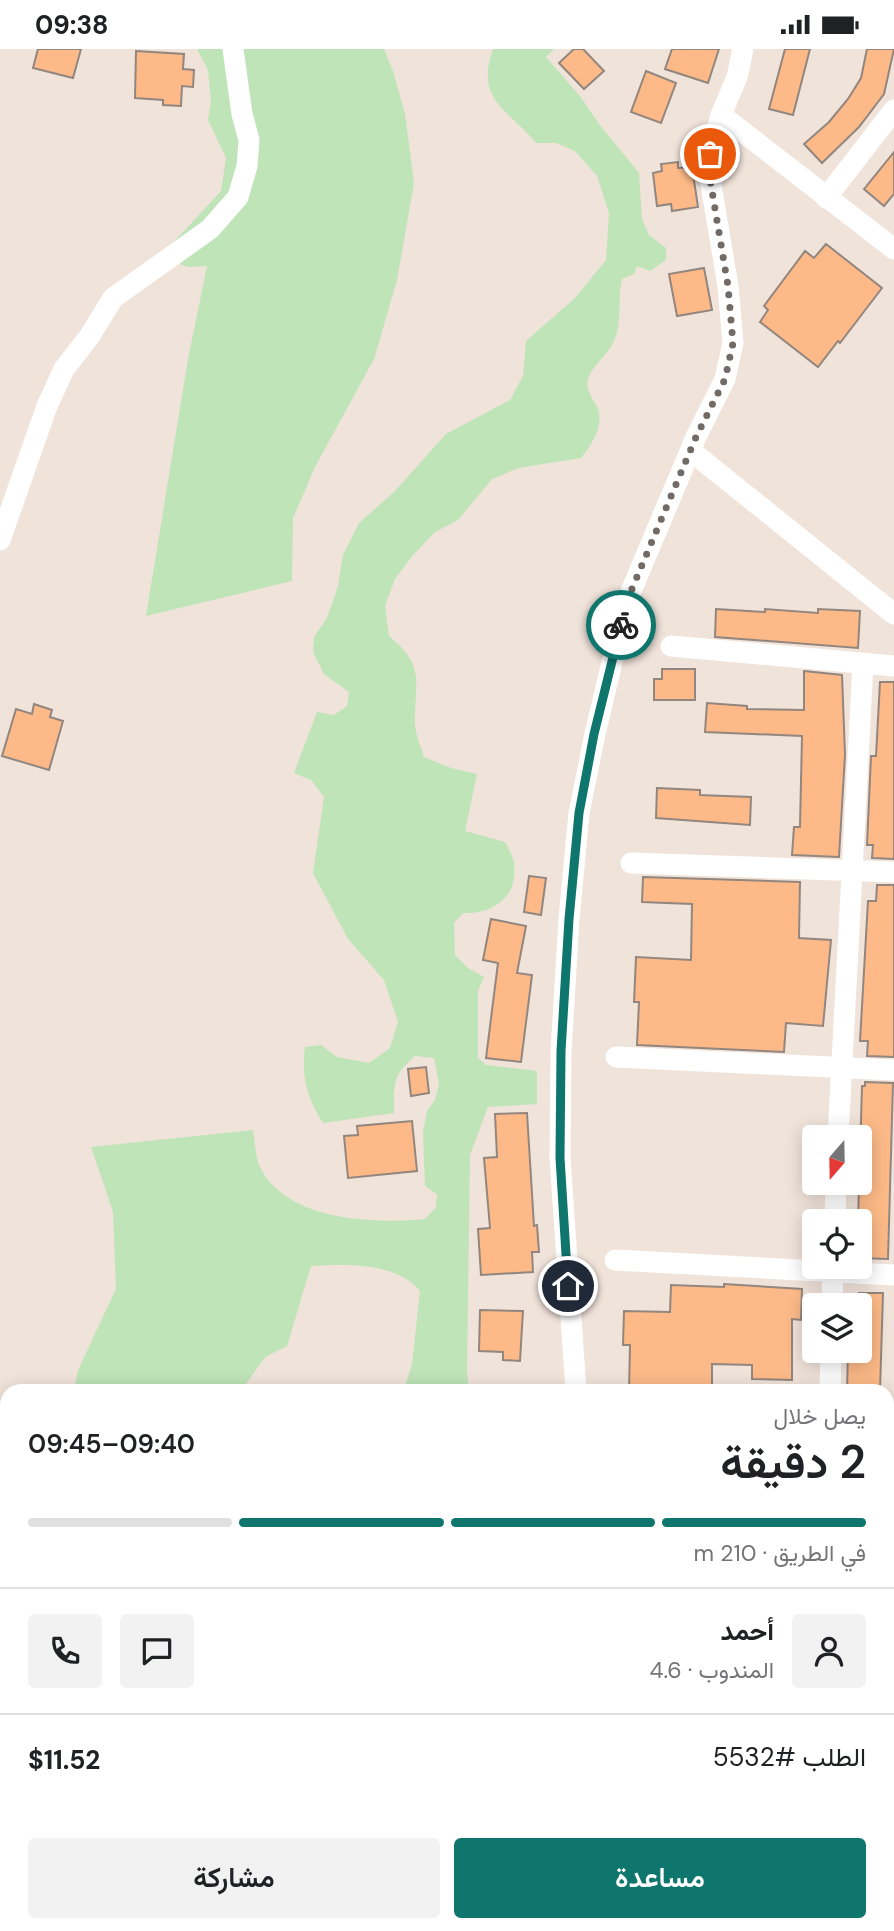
<!DOCTYPE html>
<html lang="ar">
<head>
<meta charset="utf-8">
<style>
	:root { --surface:#fff; --page:#f2f2f2; --text:#202124; --muted:#757577; --line:#e0e0e0; --accent:#0f766e }
	body { margin:0; font-family:"DM Sans",Vazirmatn,sans-serif; background:var(--page); color:var(--text); direction:rtl; height:100vh; display:flex; flex-direction:column; font-size:26px; white-space:nowrap }
	* { box-sizing:border-box; margin:0 }
	p { font-size:23px; color:var(--muted) }
	.icon { flex:none; width:38px; height:38px; fill:none; stroke:currentColor; stroke-width:2; stroke-linecap:round; stroke-linejoin:round }
	.map { position:relative; flex:1; overflow:hidden; direction:ltr }
	.sheet { position:absolute; left:0px; top:1335px; width:894px; height:548px; display:flex; flex-direction:column; background:var(--surface); border-radius:21px 21px 0 0; box-shadow:0 4px 18px #0003; direction:rtl }
	.sheet>* { flex:none }
	.needle { width:46px; rotate:200deg }
	.fabs { position:absolute; left:802px; top:1076px; display:grid; gap:14px }
	.fabs a { display:grid; place-items:center; width:70px; height:70px; border-radius:7px; background:var(--surface); box-shadow:0 4px 18px #0003; font-size:35px }
	.pin { position:absolute; display:grid; place-items:center; width:60px; height:60px; color:#fff; margin:-30px; border:4px solid #fff; border-radius:50%; box-shadow:0 2px 7px #0007 }
	.courier { position:absolute; display:grid; place-items:center; width:70px; height:70px; margin:-35px; border:5px solid #0f766e; border-radius:50%; background:#fff; color:#222; box-shadow:0 2px 9px #0007 }
	.summary em { font-style:normal; font-weight:600 }
	.summary div { display:flex; flex-direction:column-reverse }
	.summary { display:flex; align-items:center; justify-content:space-between; height:119px; padding:0 28px }
	h1 { font-size:46px; font-weight:600; line-height:52px }
	.bar { display:grid; grid-template-columns:repeat(4,1fr); gap:10px 7px; align-content:center; height:84px; padding:0 28px }
	.bar i { height:9px; border-radius:5px; background:var(--line) }
	.bar .current { background:var(--accent) }
	.bar p { grid-column:span 4 }
	.line { display:flex; align-items:center; gap:18px; padding:0 28px; border-top:2px solid var(--line) }
	.line div { flex:1 }
	.round { display:grid; place-items:center; flex:none; width:74px; height:74px; border-radius:7px; background:var(--page) }
	.action { display:flex; gap:14px; margin-top:auto; padding:14px 28px }
	.action a { flex:1; height:80px; border-radius:7px; background:var(--accent); color:#fff; font-size:28px; font-weight:600; line-height:80px; text-align:center }
	.action a+a { background:var(--page); color:var(--text) }
	.status { display:flex; justify-content:space-between; align-items:center; height:49px; padding:0 35px; background:var(--surface); direction:ltr }
	.status svg { height:19px; fill:currentColor }
	.map>svg:first-child { display:block }
</style>
</head>
<body>
<div class="status"><b>09:38</b><svg viewBox="0 0 49 12"><path d="M0 12V9h3v3zM5 12V6h3v6zM10 12V3h3v9zM15 12V0h3v12zM26 1h20v11H26zM47 4h2v5h-2z"/></svg></div>
<div class="map">
<svg width="894" height="1882" viewBox="0 0 894 1882">
	<rect width="100%" height="100%" fill="#f0e3da"/>
	<g fill="#bee4b8">
		<polygon points="197,0 384,0 393,22 405,65 414,134 397,231 374,310 315,418 293,469 292,532 146,567 188,310 207,217 188,218 175,213 173,194 221,142 226,109 208,71 211,52 208,21"/>
		<path d="M493,0h61l-8,8 34,39 19,28 40,49 3,46 7,16 17,13v12l-16,11 -13,-5 -3,8 -12,5c-5,21 1,44 -9,64 -6,13 -20,21 -25,36 -3,12 6,20 10,30 6,18 -7,36 -17,49l-63,10 -26,11 -34,41 -23,12 -22,23 -18,24 -10,27 4,30c38,31 25,46 26,89 1,11 6,22 9,32l27,11 26,6 -12,57 40,11c3,6 8,14 9,21 4,34 -20,51 -51,50l-9,10 1,32 13,13 16,9 -6,14v67l8,7 51,6v33l-49,3 -18,48 -3,217 2,19h-70l5,-1 8,-26 8,-73c-23,-29 -76,-27 -109,-25l-24,80 -22,11 -24,34h-167l4,-21 38,-81 -3,-77 -22,-65 162,-17c2,9 2,22 5,32 23,59 114,62 167,57l11,-12 1,-13 -12,-8 -2,-54 4,-21 8,-11 4,-16 -5,-26 -19,-2c-23,19 -21,29 -21,57l-71,10c-16,-25 -22,-46 -18,-76l16,-2 16,12 32,6 21,-15 8,-26 -14,-42 -36,-41 -35,-66 11,-76 -13,-17 -17,-7 23,-61 17,3 13,-9 2,-14 -25,-18 -11,-22 1,-15 13,-19 11,-32 5,-31 16,-32 35,-31 52,-58 64,-34 13,-24 3,-35 49,-43 31,-38 3,-47 -12,-37 -22,-25 -19,-8h-20c-29,-35 -61,-43 -43,-94z"/>
		<polygon points="894,1649 894,1789 887,1787 887,1658"/>
		<polygon points="887,1792 894,1794 894,1882 719,1882 724,1876 887,1876"/>
		<polygon points="102,1876 507,1876 500,1882 60,1882"/>
	</g>
	<g fill="#fdba88" stroke="#92867e" stroke-width="2">
		<polygon points="38,0 81,0 73,29 33,19"/>
		<polygon points="574,0 583,0 604,22 584,40 559,14"/>
		<polygon points="672,0 719,0 708,34 665,20"/>
		<polygon points="785,0 810,0 793,66 769,60"/>
		<polygon points="867,0 894,0 884,45 859,78 822,114 804,95 829,73 848,50 861,29"/>
		<polygon points="136,2 184,5 183,20 194,21 193,38 182,37 181,57 163,56 163,51 135,49"/>
		<polygon points="646,22 676,34 661,74 631,63"/>
		<polygon points="894,103 894,145 884,157 864,140"/>
		<polygon points="678,113 678,119 692,118 698,158 672,162 671,155 657,157 653,124 662,122 661,115"/>
		<polygon points="826,195 882,239 840,294 838,292 818,318 760,273 768,261 764,257 805,202 814,209"/>
		<polygon points="704,219 712,261 677,267 669,225"/>
		<polygon points="716,560 765,563 765,560 818,564 818,560 860,562 858,599 715,588"/>
		<polygon points="662,620 695,620 695,651 654,651 654,630 662,630"/>
		<polygon points="804,622 842,626 845,706 839,808 792,806 794,778 800,778 802,687 705,683 707,654 747,657 747,660 804,661"/>
		<polygon points="880,633 894,633 894,810 872,809 873,796 867,796 871,707 876,707"/>
		<polygon points="34,655 52,661 50,668 63,672 49,721 2,707 16,660 32,665"/>
		<polygon points="657,739 700,741 700,746 751,748 750,776 656,769"/>
		<polygon points="529,827 546,829 541,866 524,863"/>
		<polygon points="643,828 800,833 799,889 831,891 823,977 786,974 784,1003 637,996 639,953 634,953 636,908 691,911 692,855 642,853"/>
		<polygon points="877,836 894,836 894,1008 867,1007 868,992 860,992 868,852 876,852"/>
		<polygon points="491,870 526,877 517,924 532,926 521,1013 486,1009 498,914 483,911"/>
		<polygon points="426,1018 429,1044 411,1047 408,1020"/>
		<polygon points="865,1033 893,1034 888,1210 859,1209 858,1172 862,1037 865,1037"/>
		<polygon points="527,1064 534,1177 537,1176 539,1203 532,1203 533,1223 481,1226 478,1180 490,1179 484,1109 497,1108 495,1065"/>
		<polygon points="412,1072 417,1122 348,1129 344,1087 358,1086 357,1077"/>
		<polygon points="724,1235 802,1240 801,1271 792,1270 792,1331 752,1330 752,1316 712,1315 712,1342 629,1342 630,1296 623,1296 624,1262 670,1263 671,1236 724,1238"/>
		<polygon points="859,1244 883,1244 880,1342 847,1342 848,1302 859,1303"/>
		<polygon points="480,1261 523,1262 520,1312 503,1311 503,1303 479,1302"/>
	</g>
	<g fill="none" stroke-linecap="round" stroke-linejoin="round">
		<g stroke="#fff" stroke-width="21">
			<polyline points="721,66 894,200"/>
			<polyline points="826,149 894,61"/>
			<polyline points="691,402 894,565"/>
			<polyline points="0,491 47,357 64,320 89,288 113,249 210,180 238,148 247,117 249,91 242,65 233,0"/>
			<polyline points="671,597 894,617"/>
			<polyline points="631,814 894,823"/>
			<polyline points="616,1008 894,1021"/>
			<polyline points="838,1088 863,615"/>
			<polyline points="835,1172 836,1134"/>
			<polyline points="615,1211 894,1226"/>
			<polyline points="832,1256 833,1218"/>
			<polyline points="576,1342 560,1109 561,1002 569,870 579,764 595,685 626,554 696,388 725,330 733,294 728,237 710,130 710,105 721,66 737,28 743,0"/>
			<polyline points="830,1342 831,1302"/>
			<polyline points="0,1877 7,1876"/>
		</g>
		<g stroke="#fff" stroke-width="30">
			<polyline points="887,1449 894,1440"/>
			<polyline points="887,1498 894,1490"/>
			<polyline points="528,1882 534,1876"/>
			<polyline points="575,1882 581,1876"/>
		</g>
	</g>
	<g fill="none" stroke-linecap="round" stroke-linejoin="round">
		<polyline stroke="#726a65" stroke-width="7" stroke-dasharray="0 12.6" points="621,576 626,554 696,388 725,330 733,294 728,237 710,130 710,105"/>
		<polyline stroke="#0f766e" stroke-width="9" points="568,1237 560,1109 561,1002 569,870 579,764 594,685 621,576"/>
	</g>
</svg>
<div class="fabs">
<a><svg class="needle" viewBox="-14 -14 28 28"><path d="M0-13l5 13h-10z" fill="#e53935"/><path d="M0 13l5-13h-10z" fill="#757577"/></svg></a>
<a><svg class="icon" aria-label="locate" viewBox="0 0 24 24"><circle cx="12" cy="12" r="6"/><path d="M12 2v4M12 18v4M2 12h4M18 12h4"/></svg></a>
<a><svg class="icon" aria-label="layers" viewBox="0 0 24 24"><path d="M12 4l9 5-9 5-9-5zM3 14l9 5 9-5"/></svg></a>
</div>
<div class="pin" style="left:710px;top:105px;background:#ea580c"><svg class="icon" aria-label="bag" viewBox="0 0 24 24"><path d="M5 8h14l-1 12H6zM9 8a3 3 0 0 1 6 0"/></svg></div>
<div class="pin" style="left:568px;top:1237px;background:#1f2937"><svg class="icon" aria-label="home" viewBox="0 0 24 24"><path d="M3 11l9-7 9 7M6 9v11h12V9"/></svg></div>
<div class="courier" style="left:621px;top:576px"><svg class="icon" aria-label="bike" viewBox="0 0 24 24"><circle cx="6" cy="16" r="4"/><circle cx="18" cy="16" r="4"/><path d="M6 16l4-8h5l3 8M10 8l3 8H6M13 5h3"/></svg></div>
<section class="sheet">
<div class="summary"><div><h1>2 دقيقة</h1><p>يصل خلال</p></div><em>09:40–09:45</em></div>
<div class="bar"><i class="current"></i><i class="current"></i><i class="current"></i><i></i><p>في الطريق · 210 m</p></div>
<div class="line" style="height:126px"><a class="round"><svg class="icon" aria-label="person" viewBox="0 0 24 24"><circle cx="12" cy="8" r="4"/><path d="M4 21q1-7 8-7t8 7"/></svg></a><div><b>أحمد</b><p>المندوب · 4.6</p></div><a class="round"><svg class="icon" aria-label="chat" viewBox="0 0 24 24"><path d="M4 5h16v11H9l-5 4z"/></svg></a><a class="round"><svg class="icon" aria-label="phone" viewBox="0 0 24 24"><path d="M5 4h4l2 5-3 2q2 4 5 5l2-3 5 2v4C11 20 4 13 5 4z"/></svg></a></div>
<div class="line" style="height:91px"><div>الطلب #5532</div><b>$11.52</b></div>
<div class="action"><a>مساعدة</a><a>مشاركة</a></div>
</section>
</div>
</body>
</html>
